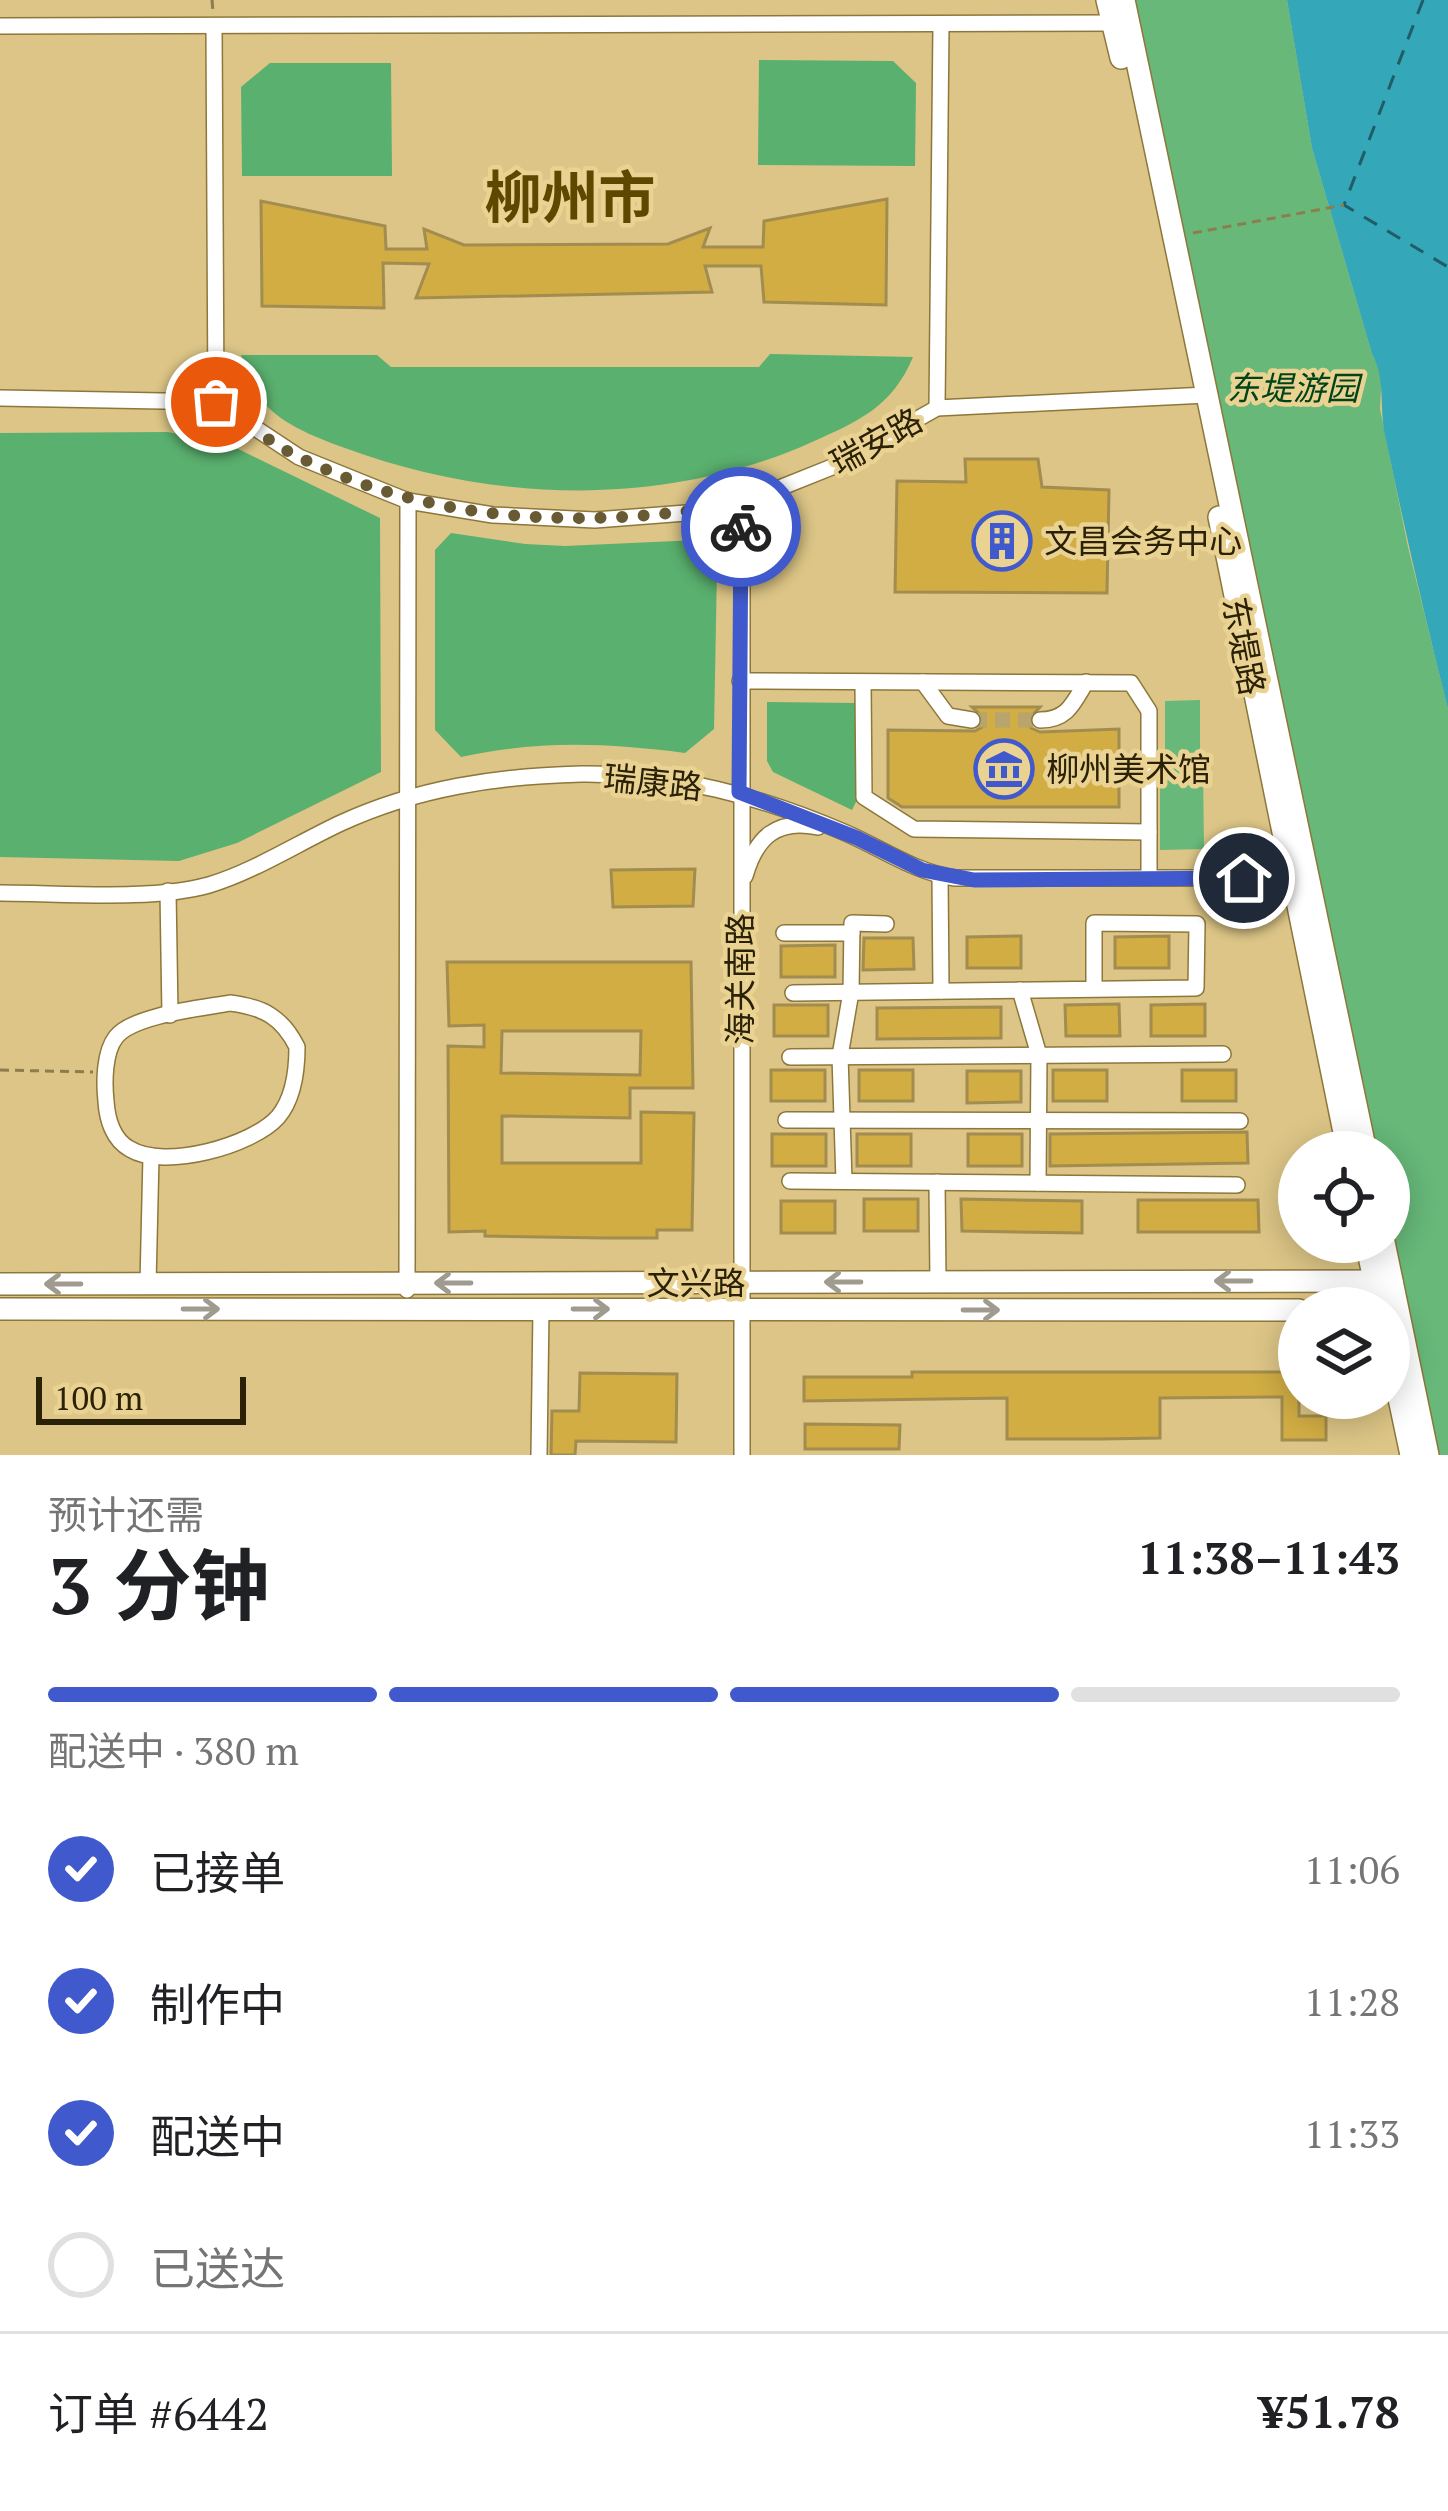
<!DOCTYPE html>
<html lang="zh">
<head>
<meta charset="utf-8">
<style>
	:root { --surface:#fff; --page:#f2f2f2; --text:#202124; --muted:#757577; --line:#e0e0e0; --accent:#405acd }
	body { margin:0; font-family:"PT Serif","Noto Sans SC",serif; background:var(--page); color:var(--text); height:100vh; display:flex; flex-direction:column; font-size:45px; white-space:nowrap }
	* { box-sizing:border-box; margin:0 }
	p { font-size:39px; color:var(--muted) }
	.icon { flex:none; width:66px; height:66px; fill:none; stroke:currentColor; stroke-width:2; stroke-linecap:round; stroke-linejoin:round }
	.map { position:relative; height:1455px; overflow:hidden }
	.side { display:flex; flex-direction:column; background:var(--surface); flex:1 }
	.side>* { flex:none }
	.fabs { position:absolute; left:1278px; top:1131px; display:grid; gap:24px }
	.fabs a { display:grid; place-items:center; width:132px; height:132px; border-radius:50%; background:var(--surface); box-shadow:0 6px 30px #0003; font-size:60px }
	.scale { position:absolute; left:36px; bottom:30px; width:210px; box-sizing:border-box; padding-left:12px; border:6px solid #2a2107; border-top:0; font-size:33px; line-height:42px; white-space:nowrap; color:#2a2107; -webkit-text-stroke:9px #ead293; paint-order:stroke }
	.pin { position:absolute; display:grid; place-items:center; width:102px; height:102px; color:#fff; margin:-51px; border:6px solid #fff; border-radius:50%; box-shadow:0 3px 12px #0007 }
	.courier { position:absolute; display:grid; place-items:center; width:120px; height:120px; margin:-60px; border:9px solid #405acd; border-radius:50%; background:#fff; color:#222; box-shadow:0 3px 15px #0007 }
	.overview em { font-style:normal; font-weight:700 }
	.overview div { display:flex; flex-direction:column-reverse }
	.overview { display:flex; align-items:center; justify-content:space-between; height:204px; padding:0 48px }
	h1 { font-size:78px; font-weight:700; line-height:90px }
	.bar { display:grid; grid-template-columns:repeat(4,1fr); gap:18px 12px; align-content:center; height:144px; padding:0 48px }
	.bar i { height:15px; border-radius:9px; background:var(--line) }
	.bar .active { background:var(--accent) }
	.bar p { grid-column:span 4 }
	.line { display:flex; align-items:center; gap:30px; padding:0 48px; border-top:3px solid var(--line) }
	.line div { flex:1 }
	ol { padding:0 48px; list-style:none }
	li { display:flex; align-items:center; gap:36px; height:132px }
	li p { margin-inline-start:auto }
	li .icon { padding:12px; border-radius:50%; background:var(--accent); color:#fff; stroke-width:4 }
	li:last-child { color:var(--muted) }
	li i { width:66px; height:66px; border:6px solid var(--line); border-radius:50% }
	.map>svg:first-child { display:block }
</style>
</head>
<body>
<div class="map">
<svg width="1448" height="1455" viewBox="0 0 1448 1455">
	<rect width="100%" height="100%" fill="#dcc586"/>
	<g fill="#67b879">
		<polygon points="1124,0 1287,0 1312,148 1372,354 1382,372 1380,409 1408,547 1448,709 1448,1455 1428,1455 1389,1242 1389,1152 1366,1152"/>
		<polygon points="1200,700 1200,762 1165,762 1165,701"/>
		<polygon points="1160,768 1203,768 1204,849 1160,850"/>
	</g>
	<g fill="#5ab06e">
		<polygon points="759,60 893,61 916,83 915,166 758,165"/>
		<polygon points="270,63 391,63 392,176 242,176 241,87"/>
		<path d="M770,354l143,3c-21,50 -54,64 -101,85 -146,66 -318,61 -467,6 -25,-9 -62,-23 -80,-44 -13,-14 -18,-31 -24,-49h136l14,12h368z"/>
		<polygon points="168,432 232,446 380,518 381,772 237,843 179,861 0,857 0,433"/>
		<path d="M451,533l74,11 40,2 133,-6 19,29 -3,160 -29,24c-79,-10 -146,-13 -224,4l-26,-27v-180z"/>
		<polygon points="767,702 857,703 858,798 852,810 773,772 767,761"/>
	</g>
	<path fill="#34a7b8" d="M1287,0h161v709c-23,-91 -44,-182 -63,-274 -6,-28 1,-57 -13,-81l-60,-206z"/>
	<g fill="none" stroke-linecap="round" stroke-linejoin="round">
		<polyline stroke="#205d67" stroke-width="3" stroke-dasharray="15 12" stroke-linecap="butt" points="1423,0 1344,205 1448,267"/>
	</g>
	<g fill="#d1ad44" stroke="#a28c4f" stroke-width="3" fill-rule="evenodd">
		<polygon points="887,199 886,305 764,302 761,266 705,266 712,292 416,298 429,264 383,263 384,308 262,306 261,201 385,226 386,249 427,249 424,229 464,245 668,244 710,228 703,247 763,247 764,221"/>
		<polygon points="965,459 1038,459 1042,487 1109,490 1107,593 895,592 897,481 966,482"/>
		<polygon points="972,707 1040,707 1028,720 1031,728 1040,732 1119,729 1119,807 902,807 888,798 888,730 975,731 982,727 983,717"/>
		<polygon points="695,869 693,906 613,907 611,870"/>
		<polygon points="1021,936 1021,968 967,968 967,937"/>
		<polygon points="1169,936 1169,968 1115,968 1115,937"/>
		<polygon points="864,938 913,938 914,969 863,970"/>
		<polygon points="835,945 835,977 781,977 781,946"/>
		<path d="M447,962h244l2,126h-63v30l-128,-2v47h139v-51l53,1 -2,117h-35v8h-53l-119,-2v-5l-36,1 -1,-186 36,1v-22l-35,1zM502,1031h139l-1,44 -139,-2z"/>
		<polygon points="1119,1004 1120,1036 1066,1036 1065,1005"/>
		<polygon points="1205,1004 1205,1036 1151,1036 1151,1005"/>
		<rect x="774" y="1005" width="54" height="31"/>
		<polygon points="1001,1007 1001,1038 877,1039 877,1008"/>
		<rect x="771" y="1070" width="54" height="31"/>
		<rect x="859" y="1070" width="54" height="31"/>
		<rect x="1053" y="1070" width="54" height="31"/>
		<rect x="1182" y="1070" width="54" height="31"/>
		<polygon points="967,1071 1021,1071 1021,1102 967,1103"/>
		<polygon points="1247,1132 1248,1163 1050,1166 1050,1134"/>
		<rect x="772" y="1134" width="54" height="32"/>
		<rect x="857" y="1134" width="54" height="32"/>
		<rect x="968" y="1134" width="54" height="32"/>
		<rect x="864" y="1199" width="54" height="32"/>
		<polygon points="961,1199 1082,1201 1082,1233 962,1231"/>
		<polygon points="1138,1200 1258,1200 1259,1232 1138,1232"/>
		<rect x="781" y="1201" width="54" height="32"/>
		<polygon points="912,1372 1299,1372 1299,1416 1326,1416 1326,1440 1282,1440 1282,1397 1160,1398 1160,1438 1101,1439 1007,1439 1007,1398 804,1401 804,1377 912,1377"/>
		<polygon points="580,1373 677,1374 676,1442 576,1441 575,1455 551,1455 552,1411 579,1411"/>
		<polygon points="805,1424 900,1425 899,1449 805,1449"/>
	</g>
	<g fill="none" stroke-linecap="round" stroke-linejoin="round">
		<polyline stroke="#b8a46d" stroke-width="15" stroke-dasharray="15 8" stroke-linecap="butt" points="972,720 1040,720"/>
		<g stroke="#8d773a" stroke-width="18">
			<g id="minor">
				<polyline points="0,26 1119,23"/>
				<polyline points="214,26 216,402"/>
				<polyline points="0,398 216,402 299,457 408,501 493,515 595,520 686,513 742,503 832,467 937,408 1207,395"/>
				<polyline points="937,408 941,26"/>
				<polyline points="742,503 742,1455"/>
				<polyline points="740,681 1131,683 1149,711 1149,878"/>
				<polyline points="863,682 864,797 914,829 1149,832"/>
				<polyline points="923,682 948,716 972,720"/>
				<path d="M1040,720c27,0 33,-16 46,-38"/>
				<path d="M745,876c11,-38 31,-58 73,-49"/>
				<polyline points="940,876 941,991"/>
				<polyline points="168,891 170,1015"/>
				<path d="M0,893c62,0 152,8 209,-8 46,-14 89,-42 132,-62 76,-35 157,-47 240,-49 94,-1 179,22 265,59 37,16 68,39 109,45h337l8,-3"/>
				<polyline points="784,933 852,933"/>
				<polyline points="1020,990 1039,1055 1038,1183"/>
				<polyline points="793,993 1196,988 1197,924 1094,923 1094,989"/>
				<path d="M230,1003c33,4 52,14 67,44 0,24 -3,51 -19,70 -26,29 -114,53 -148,32 -17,-9 -23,-30 -24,-48 -2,-18 -2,-49 10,-64 17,-22 87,-29 114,-34z"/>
				<polyline points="790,1057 1223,1054"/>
				<polyline points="786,1120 1240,1121"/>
				<polyline points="790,1181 1237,1185"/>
				<polyline points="844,1181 840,1056 851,992 852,923 886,924"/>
				<polyline points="937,1182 938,1282"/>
				<polyline points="148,1284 151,1156"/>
				<polyline points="407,1290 408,501"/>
				<polyline points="539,1455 541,1309"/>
			</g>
		</g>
		<g stroke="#8d773a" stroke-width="24">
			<g id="major">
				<polyline points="1107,0 1121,58"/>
				<polyline points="1124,0 1366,1152"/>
				<polyline points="1219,517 1348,1152"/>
				<polyline points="1366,1242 1380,1308"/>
				<polyline points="1384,1242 1428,1455"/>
				<polyline points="0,1284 1392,1281"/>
				<polyline points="0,1309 1299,1310"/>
				<polyline points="1389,1351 1411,1455"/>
			</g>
		</g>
		<g stroke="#8d7d4e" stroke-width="3" stroke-dasharray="9 6" stroke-linecap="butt">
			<polyline points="212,0 213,12"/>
			<polyline points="1193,233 1344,205"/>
			<polyline points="0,1070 93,1072"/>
		</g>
		<use href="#minor" stroke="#fff" stroke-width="15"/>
		<use href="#major" stroke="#fff" stroke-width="21"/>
	</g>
	<defs><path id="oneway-shaft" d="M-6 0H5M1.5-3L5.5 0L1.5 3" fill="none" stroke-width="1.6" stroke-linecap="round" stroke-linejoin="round" transform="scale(3)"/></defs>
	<g stroke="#9f9b8f">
		<use href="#oneway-shaft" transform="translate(1233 1281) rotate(180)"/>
		<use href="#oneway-shaft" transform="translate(843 1282) rotate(180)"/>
		<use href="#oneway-shaft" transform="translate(453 1283) rotate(180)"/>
		<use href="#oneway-shaft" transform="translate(63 1284) rotate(180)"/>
		<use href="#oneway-shaft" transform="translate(201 1309)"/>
		<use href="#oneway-shaft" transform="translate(591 1309)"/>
		<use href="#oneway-shaft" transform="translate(981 1310)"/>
	</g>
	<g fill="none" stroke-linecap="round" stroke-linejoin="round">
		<path stroke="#685a33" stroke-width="12" stroke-dasharray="0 21.6" d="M216,402c28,19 55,42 85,56 138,68 292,71 441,45l-1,24"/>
		<polyline stroke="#405acd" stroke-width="15" points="741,527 739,792 857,838 922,870 974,880 1244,878"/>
	</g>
	<defs>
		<g id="building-ring" transform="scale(3)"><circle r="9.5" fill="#ead293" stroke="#405acd" stroke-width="1.5"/><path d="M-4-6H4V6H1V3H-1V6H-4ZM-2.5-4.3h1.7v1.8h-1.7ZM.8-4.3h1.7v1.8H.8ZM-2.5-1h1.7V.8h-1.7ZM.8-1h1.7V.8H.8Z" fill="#405acd"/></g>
		<g id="museum-ring" transform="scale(3)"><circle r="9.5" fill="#ead293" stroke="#405acd" stroke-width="1.5"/><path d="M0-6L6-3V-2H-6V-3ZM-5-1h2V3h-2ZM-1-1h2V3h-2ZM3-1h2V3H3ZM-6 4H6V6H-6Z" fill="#405acd"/></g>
	</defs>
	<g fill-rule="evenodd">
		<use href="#building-ring" x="1002" y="541"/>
		<use href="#museum-ring" x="1004" y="769"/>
	</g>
	<g text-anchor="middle" stroke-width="9" stroke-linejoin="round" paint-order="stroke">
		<g font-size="33" font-style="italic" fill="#00441a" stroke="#ead293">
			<text x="1293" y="400">东堤游园</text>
		</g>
		<g font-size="33" fill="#2a2107" stroke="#ead293">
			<text transform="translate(876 441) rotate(-29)" y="12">瑞安路</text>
			<text transform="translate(1244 646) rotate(79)" y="12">东堤路</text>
			<text transform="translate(653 782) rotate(6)" y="12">瑞康路</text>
			<text transform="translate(740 979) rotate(-90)" y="12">海关南路</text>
			<text x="696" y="1295">文兴路</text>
		</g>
		<g font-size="33" fill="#2a2107" stroke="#ead293" text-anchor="start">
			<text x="1044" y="553">文昌会务中心</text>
			<text x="1046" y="781">柳州美术馆</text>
		</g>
		<g font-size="57" font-weight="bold" fill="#5d4800" stroke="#ead293">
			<text x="570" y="218">柳州市</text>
		</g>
	</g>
</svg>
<div class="fabs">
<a><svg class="icon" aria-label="locate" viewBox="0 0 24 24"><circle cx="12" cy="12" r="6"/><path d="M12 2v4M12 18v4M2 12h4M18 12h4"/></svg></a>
<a><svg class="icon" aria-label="layers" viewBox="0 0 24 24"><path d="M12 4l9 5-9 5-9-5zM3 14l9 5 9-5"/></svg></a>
</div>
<div class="scale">100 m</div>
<div class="pin" style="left:216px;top:402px;background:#ea580c"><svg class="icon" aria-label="bag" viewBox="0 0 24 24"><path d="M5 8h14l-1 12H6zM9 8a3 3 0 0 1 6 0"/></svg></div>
<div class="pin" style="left:1244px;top:878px;background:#1f2937"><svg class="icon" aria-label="home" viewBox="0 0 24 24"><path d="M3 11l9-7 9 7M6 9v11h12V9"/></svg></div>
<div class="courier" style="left:741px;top:527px"><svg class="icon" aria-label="bike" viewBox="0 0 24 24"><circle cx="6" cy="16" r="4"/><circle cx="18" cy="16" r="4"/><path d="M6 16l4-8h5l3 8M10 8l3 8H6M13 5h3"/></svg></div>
</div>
<section class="side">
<div class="overview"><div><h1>3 分钟</h1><p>预计还需</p></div><em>11:38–11:43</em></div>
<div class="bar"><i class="active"></i><i class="active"></i><i class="active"></i><i></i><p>配送中 · 380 m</p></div>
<ol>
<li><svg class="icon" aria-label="check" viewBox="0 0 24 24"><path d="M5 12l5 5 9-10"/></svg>已接单<p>11:06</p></li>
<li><svg class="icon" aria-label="check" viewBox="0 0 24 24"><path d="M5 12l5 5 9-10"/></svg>制作中<p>11:28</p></li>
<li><svg class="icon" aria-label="check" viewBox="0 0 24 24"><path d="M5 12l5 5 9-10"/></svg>配送中<p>11:33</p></li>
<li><i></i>已送达</li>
</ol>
<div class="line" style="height:156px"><div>订单 #6442</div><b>¥51.78</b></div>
</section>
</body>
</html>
